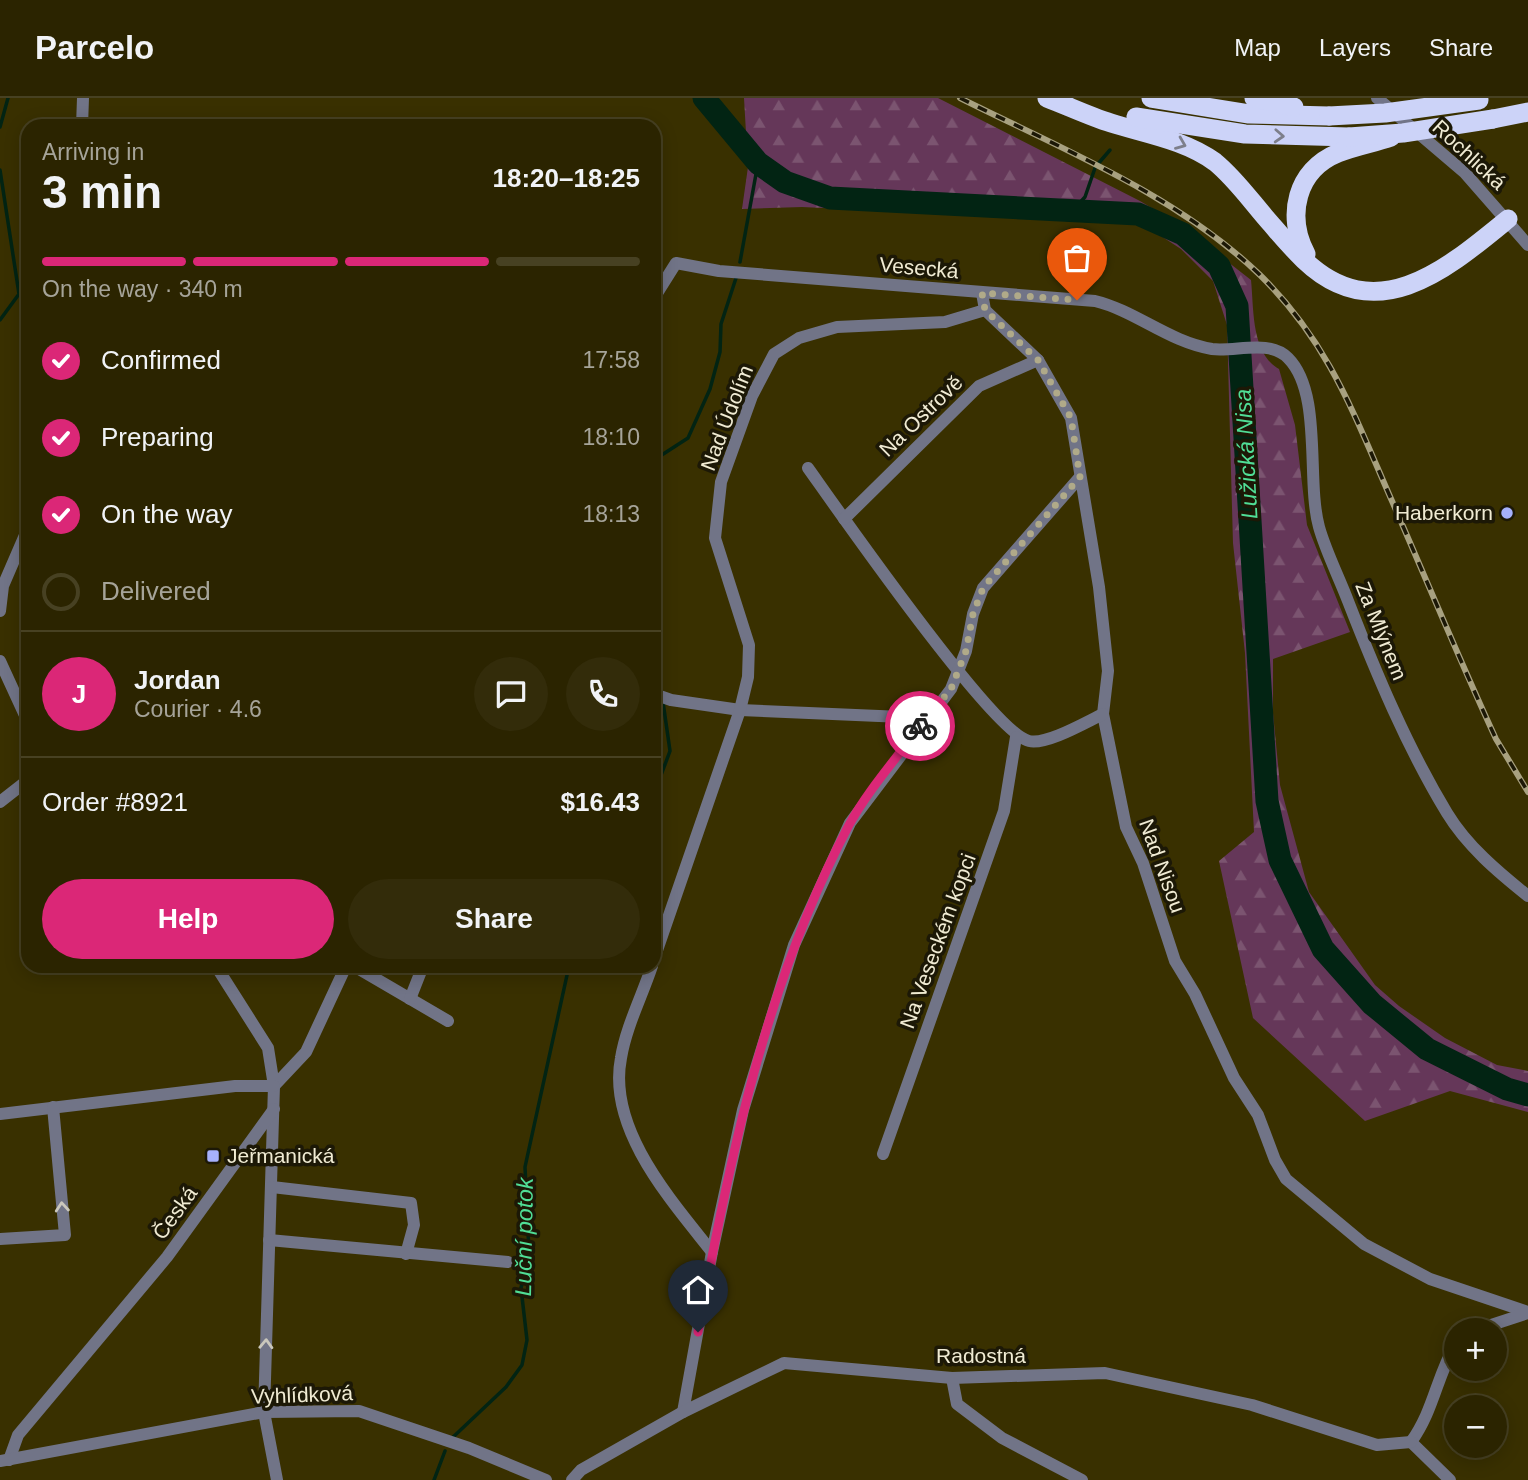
<!DOCTYPE html>
<html lang="en">
<head>
<meta charset="utf-8">
<style>
	:root { --surface:#2b2400; --page:#332c0a; --text:#f1f3f6; --muted:#a6a499; --line:#474122; --accent:#db2777 }
	body { margin:0; font-family:Helvetica,sans-serif; background:var(--page); color:var(--text); height:100vh; display:flex; flex-direction:column; font-size:26px; white-space:nowrap }
	* { box-sizing:border-box; margin:0 }
	p { font-size:23px; color:var(--muted) }
	.icon { flex:none; width:38px; height:38px; fill:none; stroke:currentColor; stroke-width:2; stroke-linecap:round; stroke-linejoin:round }
	.map { position:relative; flex:1; overflow:hidden }
	.side { position:absolute; left:21px; top:21px; width:640px; height:854px; display:flex; flex-direction:column; background:var(--surface); border-radius:21px; box-shadow:0 4px 18px #0003,0 0 0 2px var(--line) }
	.side>* { flex:none }
	.tools { position:absolute; left:1444px; top:1220px; display:grid; gap:14px }
	.tools a { display:grid; place-items:center; width:63px; height:63px; border-radius:50%; background:var(--surface); box-shadow:0 4px 18px #0003,0 0 0 2px var(--line); font-size:35px }
	.pin { position:absolute; display:grid; place-items:center; width:60px; height:60px; color:#fff; margin:-72px -30px; border-radius:50% 50% 50% 0; rotate:-45deg; box-shadow:0 0 7px #0007 }
	.pin .icon { rotate:45deg }
	.courier { position:absolute; display:grid; place-items:center; width:70px; height:70px; margin:-35px; border:5px solid #db2777; border-radius:50%; background:#fff; color:#222; box-shadow:0 2px 9px #0007 }
	.head em { font-style:normal; font-weight:600 }
	.head div { display:flex; flex-direction:column-reverse }
	.head { display:flex; align-items:center; justify-content:space-between; height:119px; padding:0 21px }
	h1 { font-size:46px; font-weight:600; line-height:52px }
	.bar { display:grid; grid-template-columns:repeat(4,1fr); gap:10px 7px; align-content:center; height:84px; padding:0 21px }
	.bar i { height:9px; border-radius:5px; background:var(--line) }
	.bar .on { background:var(--accent) }
	.bar p { grid-column:span 4 }
	.line { display:flex; align-items:center; gap:18px; padding:0 21px; border-top:2px solid var(--line) }
	.line div { flex:1 }
	.round { display:grid; place-items:center; flex:none; width:74px; height:74px; border-radius:37px; background:var(--page) }
	ol { padding:0 21px; list-style:none }
	li { display:flex; align-items:center; gap:21px; height:77px }
	li p { margin-inline-start:auto }
	li .icon { padding:7px; border-radius:50%; background:var(--accent); color:#fff; stroke-width:4 }
	li:last-child { color:var(--muted) }
	li i { width:38px; height:38px; border:4px solid var(--line); border-radius:50% }
	.cta { display:flex; gap:14px; margin-top:auto; padding:14px 21px }
	.cta a { flex:1; height:80px; border-radius:42px; background:var(--accent); color:#fff; font-size:28px; font-weight:600; line-height:80px; text-align:center }
	.cta a+a { background:var(--page); color:var(--text) }
	header { display:flex; align-items:center; gap:42px; box-sizing:border-box; height:98px; padding:0 35px; background:var(--surface); border-bottom:2px solid var(--line) }
	header strong { font-size:33px }
	nav { display:flex; gap:38px; margin-inline-start:auto; font-size:24px }
	.map>svg:first-child { display:block }
</style>
</head>
<body>
<header>
<strong>Parcelo</strong>
<nav><a>Map</a><a>Layers</a><a>Share</a></nav>
</header>
<div class="map">
<svg width="1528" height="1382" viewBox="0 0 1528 1382">
	<defs>
		<pattern id="forest-firs" width="22" height="20" patternUnits="userSpaceOnUse" patternTransform="scale(1.75)"><rect width="22" height="20" fill="#653759"/><path d="M5 1l3.5 6h-7zM16 11l3.5 6h-7z" fill="#7b5470"/></pattern>
	</defs>
	<rect width="100%" height="100%" fill="#393000"/>
	<path fill="url(#forest-firs)" d="M744,0h194l202,103 42,25 69,54c3,30 0,73 28,89l16,56 12,100 43,107 -77,27v54l7,72 29,107 66,93 24,21 46,32 52,27 31,6v41l-78,-21 -85,30 -112,-103 -34,-157 35,-29 -9,-179 -12,-110 -6,-218 -14,-44 -32,-32 -40,-26 -339,-16 -60,2 6,-42z"/>
	<g fill="none" stroke-linecap="round" stroke-linejoin="round">
		<g stroke="#022413" stroke-width="3.5">
			<polyline points="0,29 8,0"/>
			<polyline points="1097,67 1110,52"/>
			<polyline points="0,72 19,196 0,222"/>
			<polyline points="1074,111 1085,99 1095,70"/>
			<polyline points="740,164 758,65"/>
			<polyline points="654,362 688,340 710,291 720,254 721,226 737,177"/>
			<polyline points="654,550 662,596"/>
			<polyline points="654,696 670,653 663,604"/>
			<polyline points="451,1341 506,1289 522,1267 527,1242 521,1190 529,1155 525,1069 569,868"/>
			<polyline points="434,1382 445,1353"/>
		</g>
		<polyline stroke="#022413" stroke-width="23" points="704,0 758,65 785,84 830,100 1138,116 1183,136 1219,168 1237,208 1267,703 1280,762 1323,851 1372,906 1427,951 1507,991 1528,997"/>
		<g stroke="#717487" stroke-width="12">
			<polyline points="1377,0 1465,75 1528,147"/>
			<polyline points="82,28 83,0"/>
			<polyline points="982,195 985,212 1038,262 1071,320 1099,489 1108,573 1103,616 1126,729 1143,765 1175,863 1195,896 1234,980 1258,1017 1275,1062 1286,1081 1364,1146 1430,1181 1528,1214"/>
			<path d="M654,200l22,-35 43,8 376,30c41,10 74,41 117,48 24,3 57,-10 76,9 35,35 18,122 31,169 7,25 20,50 29,74 28,72 59,146 99,212 20,33 51,59 81,83"/>
			<path d="M808,370c30,42 185,265 221,273 18,4 57,-19 74,-27"/>
			<polyline points="844,421 979,288 1038,262"/>
			<polyline points="0,513 3,488 28,430"/>
			<polyline points="0,563 28,624"/>
			<polyline points="654,596 671,602 740,612 926,620"/>
			<polyline points="0,704 28,682"/>
			<polyline points="654,861 740,612 748,579 749,547 715,440 721,384 752,298 774,256 799,240 837,229 945,224 985,212"/>
			<polyline points="216,868 268,950 274,988 264,1314 277,1382"/>
			<polyline points="354,868 448,923"/>
			<path d="M652,868c-10,30 -26,61 -31,92 -14,71 50,142 91,194"/>
			<polyline points="410,901 423,868"/>
			<polyline points="274,988 306,954 346,868"/>
			<polyline points="0,1016 235,988 274,988"/>
			<polyline points="883,1056 1004,713 1016,639"/>
			<polyline points="272,1089 411,1105 414,1127 406,1156"/>
			<polyline points="0,1141 65,1137 53,1009"/>
			<polyline points="269,1142 508,1164"/>
			<polyline points="1476,1232 1528,1215"/>
			<polyline points="952,1280 957,1306 1002,1340 1082,1382"/>
			<polyline points="683,1314 712,1154 743,1012 794,847 850,725 951,591 966,553 973,516 983,490 1080,379"/>
			<path d="M1411,1344c23,-32 25,-64 45,-99"/>
			<polyline points="1411,1344 1450,1382"/>
			<polyline points="9,1362 18,1337 167,1159 274,1011"/>
			<polyline points="0,1363 264,1314 359,1313 469,1350 546,1382"/>
			<polyline points="572,1382 581,1372 683,1314 784,1265 952,1280 1105,1275 1252,1307 1377,1347 1411,1344"/>
		</g>
		<g stroke="#ccd3f8" stroke-width="19">
			<path d="M1047,0c21,8 42,18 64,25 35,11 74,17 104,39 22,18 38,42 57,63 10,12 21,24 32,35 73,70 144,8 204,-41"/>
			<polyline points="1151,0 1249,16 1329,18"/>
			<polyline points="1254,0 1294,9"/>
			<polyline points="1136,19 1245,36 1349,39"/>
			<polyline points="1493,21 1528,14"/>
			<path d="M1306,156c-20,-38 -10,-84 32,-101 17,-7 36,-10 53,-16"/>
		</g>
		<g stroke="#a8a180" stroke-width="6">
			<path id="rail" d="M960,0c102,51 217,97 300,177 70,69 94,140 132,226 35,80 68,160 104,238l32,53"/>
		</g>
		<use href="#rail" stroke="#1c1806" stroke-width="3.5" stroke-dasharray="10" stroke-linecap="butt"/>
		<g stroke="#ccd3f8" stroke-width="19">
			<polyline points="1329,18 1385,15 1479,2"/>
			<polyline points="1349,39 1403,35 1493,21"/>
		</g>
	</g>
	<defs><path id="oneway-chevron" d="M-2-3.5L2.5 0L-2 3.5" fill="none" stroke-width="1.6" stroke-linecap="round" stroke-linejoin="round" transform="scale(1.75)"/></defs>
	<g stroke="#7d7f8b">
		<use href="#oneway-chevron" transform="translate(1279 38) rotate(3)"/>
		<use href="#oneway-chevron" transform="translate(1181 46) rotate(22)"/>
	</g>
	<g stroke="#cac7bc">
		<use href="#oneway-chevron" transform="translate(62 1109) rotate(-95)"/>
		<use href="#oneway-chevron" transform="translate(266 1246) rotate(-88)"/>
	</g>
	<g fill="none" stroke-linecap="round" stroke-linejoin="round">
		<polyline stroke="#b0aa89" stroke-width="7" stroke-dasharray="0 12.6" points="920,628 951,591 966,553 973,516 983,490 1080,379 1071,320 1038,262 985,212 982,195 1077,202"/>
		<path stroke="#db2777" stroke-width="9" d="M698,1234c31,-173 68,-350 151,-507 19,-35 48,-67 71,-99"/>
	</g>
	<g fill="#a6b1fc" stroke="#1c1806" stroke-width="2.5">
		<circle cx="1507" cy="415" r="7"/>
		<rect x="206" y="1051" width="14" height="14" rx="3.5"/>
	</g>
	<g text-anchor="middle" stroke-width="7" stroke-linejoin="round" paint-order="stroke">
		<g font-size="21" fill="#f0ebd3" stroke="#1c1806">
			<text transform="translate(1469 57) rotate(43)" y="7">Rochlická</text>
			<text transform="translate(919 170) rotate(5)" y="7">Vesecká</text>
			<text transform="translate(921 318) rotate(-44)" y="7">Na Ostrově</text>
			<text transform="translate(727 320) rotate(-69)" y="7">Nad Údolím</text>
			<text transform="translate(1381 533) rotate(68)" y="7">Za Mlýnem</text>
			<text transform="translate(1162 768) rotate(70)" y="7">Nad Nisou</text>
			<text transform="translate(938 843) rotate(-70)" y="7">Na Veseckém kopci</text>
			<text transform="translate(175 1115) rotate(-54)" y="7">Česká</text>
			<text x="981" y="1265">Radostná</text>
			<text transform="translate(302 1297) rotate(-2)" y="7">Vyhlídková</text>
		</g>
		<g font-size="21" fill="#f0ebd3" stroke="#1c1806" text-anchor="end">
			<text x="1493" y="422">Haberkorn</text>
			<text x="227" y="1065" text-anchor="start">Jeřmanická</text>
		</g>
		<g font-size="23" font-style="italic" fill="#50de96" stroke="#1c1806">
			<text transform="translate(1246 356) rotate(-93)" y="8">Lužická Nisa</text>
			<text transform="translate(524 1139) rotate(-89)" y="8">Luční potok</text>
		</g>
	</g>
</svg>
<div class="tools">
<a>+</a>
<a>−</a>
</div>
<div class="pin" style="left:1077px;top:202px;background:#ea580c"><svg class="icon" aria-label="bag" viewBox="0 0 24 24"><path d="M5 8h14l-1 12H6zM9 8a3 3 0 0 1 6 0"/></svg></div>
<div class="pin" style="left:698px;top:1234px;background:#1f2937"><svg class="icon" aria-label="home" viewBox="0 0 24 24"><path d="M3 11l9-7 9 7M6 9v11h12V9"/></svg></div>
<div class="courier" style="left:920px;top:628px"><svg class="icon" aria-label="bike" viewBox="0 0 24 24"><circle cx="6" cy="16" r="4"/><circle cx="18" cy="16" r="4"/><path d="M6 16l4-8h5l3 8M10 8l3 8H6M13 5h3"/></svg></div>
<section class="side">
<div class="head"><div><h1>3 min</h1><p>Arriving in</p></div><em>18:20–18:25</em></div>
<div class="bar"><i class="on"></i><i class="on"></i><i class="on"></i><i></i><p>On the way · 340 m</p></div>
<ol>
<li><svg class="icon" aria-label="check" viewBox="0 0 24 24"><path d="M5 12l5 5 9-10"/></svg>Confirmed<p>17:58</p></li>
<li><svg class="icon" aria-label="check" viewBox="0 0 24 24"><path d="M5 12l5 5 9-10"/></svg>Preparing<p>18:10</p></li>
<li><svg class="icon" aria-label="check" viewBox="0 0 24 24"><path d="M5 12l5 5 9-10"/></svg>On the way<p>18:13</p></li>
<li><i></i>Delivered</li>
</ol>
<div class="line" style="height:126px"><b class="round" style="background:var(--accent);color:#fff">J</b><div><b>Jordan</b><p>Courier · 4.6</p></div><a class="round"><svg class="icon" aria-label="chat" viewBox="0 0 24 24"><path d="M4 5h16v11H9l-5 4z"/></svg></a><a class="round"><svg class="icon" aria-label="phone" viewBox="0 0 24 24"><path d="M5 4h4l2 5-3 2q2 4 5 5l2-3 5 2v4C11 20 4 13 5 4z"/></svg></a></div>
<div class="line" style="height:91px"><div>Order #8921</div><b>$16.43</b></div>
<div class="cta"><a>Help</a><a>Share</a></div>
</section>
</div>
</body>
</html>
